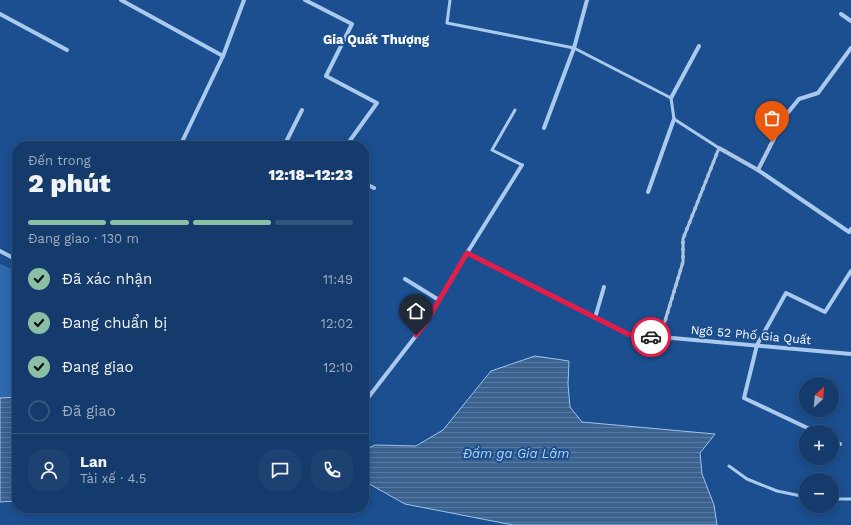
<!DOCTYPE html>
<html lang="vi">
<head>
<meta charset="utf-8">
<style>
	:root { --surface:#143b6b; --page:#1d4271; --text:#f1f3f6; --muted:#9dadc1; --line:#33557e; --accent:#8abfa5 }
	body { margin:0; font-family:"Work Sans",sans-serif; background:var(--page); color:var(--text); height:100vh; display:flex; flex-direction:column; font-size:15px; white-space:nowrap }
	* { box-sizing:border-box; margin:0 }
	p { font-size:13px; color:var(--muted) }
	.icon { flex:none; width:22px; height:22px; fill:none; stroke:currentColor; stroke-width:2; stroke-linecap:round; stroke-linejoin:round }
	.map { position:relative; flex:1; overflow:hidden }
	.details { position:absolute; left:12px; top:141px; width:357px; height:372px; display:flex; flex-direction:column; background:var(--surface); border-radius:16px; box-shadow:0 2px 10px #0003,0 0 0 1px var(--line) }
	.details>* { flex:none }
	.needle { width:26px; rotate:26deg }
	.fabs { position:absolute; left:799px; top:377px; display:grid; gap:8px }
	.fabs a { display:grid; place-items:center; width:40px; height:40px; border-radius:50%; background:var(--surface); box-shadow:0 2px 10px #0003,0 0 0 1px var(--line); font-size:20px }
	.pin { position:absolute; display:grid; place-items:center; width:34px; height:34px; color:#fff; margin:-41px -17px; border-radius:50% 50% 50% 0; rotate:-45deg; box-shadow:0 0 4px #0007 }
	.pin .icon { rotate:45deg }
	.courier { position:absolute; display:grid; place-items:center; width:40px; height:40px; margin:-20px; border:3px solid #e11d48; border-radius:50%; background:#fff; color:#222; box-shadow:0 1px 5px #0007 }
	.head em { font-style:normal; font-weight:800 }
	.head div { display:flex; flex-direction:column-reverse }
	.head { display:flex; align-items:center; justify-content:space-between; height:68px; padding:0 16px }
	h1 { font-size:26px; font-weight:800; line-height:30px }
	.bar { display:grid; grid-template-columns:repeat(4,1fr); gap:6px 4px; align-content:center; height:48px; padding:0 16px }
	.bar i { height:5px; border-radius:3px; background:var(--line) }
	.bar .selected { background:var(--accent) }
	.bar p { grid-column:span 4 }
	.line { display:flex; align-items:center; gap:10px; padding:0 16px; border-top:1px solid var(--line) }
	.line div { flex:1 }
	.round { display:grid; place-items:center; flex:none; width:42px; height:42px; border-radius:16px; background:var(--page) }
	ol { padding:0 16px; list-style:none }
	li { display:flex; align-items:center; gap:12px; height:44px }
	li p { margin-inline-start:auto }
	li .icon { padding:4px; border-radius:50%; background:var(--accent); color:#111; stroke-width:4 }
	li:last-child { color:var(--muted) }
	li i { width:22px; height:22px; border:2px solid var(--line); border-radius:50% }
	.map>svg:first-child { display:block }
</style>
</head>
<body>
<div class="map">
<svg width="851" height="525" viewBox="0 0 851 525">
	<defs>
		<pattern id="water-rules" width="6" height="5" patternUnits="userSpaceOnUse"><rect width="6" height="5" fill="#3c6290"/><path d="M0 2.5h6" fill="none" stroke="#597aa1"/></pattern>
	</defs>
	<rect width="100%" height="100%" fill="#1b4f8f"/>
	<polygon fill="#2e69ad" points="0,264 17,271 17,397 0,398"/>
	<g fill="url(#water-rules)" stroke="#9cc4f0">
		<polygon points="535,356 569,361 568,384 570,407 582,422 715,434 700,453 702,474 714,505 717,525 513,525 405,504 364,481 364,450 375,445 416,446 443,430 491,371"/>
		<polygon points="17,397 17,501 0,502 0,398"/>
	</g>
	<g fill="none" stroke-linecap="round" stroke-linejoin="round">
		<g stroke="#a9c9ee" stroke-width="3">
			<polyline points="450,0 447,23 574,48 671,98 674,119 719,148 683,239 683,262 660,337"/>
			<polyline points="515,110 492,150 522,165"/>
			<polyline points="729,466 747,479 777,491 806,497"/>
			<polyline points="832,499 851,499"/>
		</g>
		<g stroke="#a9c9ee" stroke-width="4">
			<polyline points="121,0 223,56"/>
			<polyline points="305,0 352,24 326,76 377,103 346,146"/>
			<polyline points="0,14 67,50"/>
			<polyline points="841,14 851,21"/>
			<polyline points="851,48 818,93 799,99 786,115 758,170 849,232 851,229"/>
			<polyline points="671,98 699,46"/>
			<polyline points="544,128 574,48 587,0"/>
			<polyline points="180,146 223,56 244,0"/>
			<polyline points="284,146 302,110"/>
			<polyline points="719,148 758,170"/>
			<polyline points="364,183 374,188"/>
			<polyline points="648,192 674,119"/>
			<polyline points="0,251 17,260"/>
			<polyline points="467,253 522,165"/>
			<polyline points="405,279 439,300"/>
			<polyline points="595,318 604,287"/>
			<polyline points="364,403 425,324 467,253 628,334 851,354"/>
			<polyline points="816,432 744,398 757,345 786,293 825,312 851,271"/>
			<polyline points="832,440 840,444"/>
		</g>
	</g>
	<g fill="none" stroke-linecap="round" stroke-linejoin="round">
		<polyline stroke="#afc1d8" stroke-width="4" stroke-dasharray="0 7.2" points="651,337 660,338 683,262 683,239 719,148 758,170 772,142"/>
		<polyline stroke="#e11d48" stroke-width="5" points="416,335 425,324 467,253 628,334 651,337"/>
	</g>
	<g text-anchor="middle" stroke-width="4" stroke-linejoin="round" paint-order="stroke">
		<g font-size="12" fill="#fff" stroke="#1b4f8f">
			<text transform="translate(751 335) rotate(5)" y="4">Ngõ 52 Phố Gia Quất</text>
		</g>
		<g font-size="13" font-weight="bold" fill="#fff" stroke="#1b4f8f">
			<text x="376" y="44">Gia Quất Thượng</text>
		</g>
		<g font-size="13" font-style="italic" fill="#b5d3f5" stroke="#1b4f8f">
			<text x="516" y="458">Đầm ga Gia Lâm</text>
		</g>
	</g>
</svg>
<div class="fabs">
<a><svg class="needle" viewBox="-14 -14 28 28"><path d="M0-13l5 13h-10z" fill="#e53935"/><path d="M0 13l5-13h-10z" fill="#9dadc1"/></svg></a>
<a>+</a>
<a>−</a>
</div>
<div class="pin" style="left:772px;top:142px;background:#ea580c"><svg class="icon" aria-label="bag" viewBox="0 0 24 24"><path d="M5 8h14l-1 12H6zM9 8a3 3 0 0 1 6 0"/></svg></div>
<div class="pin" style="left:416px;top:335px;background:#1f2937"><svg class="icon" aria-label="home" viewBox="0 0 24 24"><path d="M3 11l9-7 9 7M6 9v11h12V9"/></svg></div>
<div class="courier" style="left:651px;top:337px"><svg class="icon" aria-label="car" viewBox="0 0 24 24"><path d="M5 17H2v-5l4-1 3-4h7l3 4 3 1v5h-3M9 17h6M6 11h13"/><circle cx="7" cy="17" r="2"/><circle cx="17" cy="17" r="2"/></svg></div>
<section class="details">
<div class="head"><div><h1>2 phút</h1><p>Đến trong</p></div><em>12:18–12:23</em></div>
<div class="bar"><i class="selected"></i><i class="selected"></i><i class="selected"></i><i></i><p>Đang giao · 130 m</p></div>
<ol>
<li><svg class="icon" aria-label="check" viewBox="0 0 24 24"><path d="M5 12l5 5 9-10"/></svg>Đã xác nhận<p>11:49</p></li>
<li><svg class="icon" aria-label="check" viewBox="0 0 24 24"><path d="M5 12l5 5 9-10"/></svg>Đang chuẩn bị<p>12:02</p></li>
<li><svg class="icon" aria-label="check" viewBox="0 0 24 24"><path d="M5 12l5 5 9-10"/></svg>Đang giao<p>12:10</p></li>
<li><i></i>Đã giao</li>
</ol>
<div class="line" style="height:72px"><a class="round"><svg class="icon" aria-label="person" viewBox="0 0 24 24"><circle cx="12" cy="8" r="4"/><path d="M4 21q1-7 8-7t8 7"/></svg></a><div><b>Lan</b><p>Tài xế · 4.5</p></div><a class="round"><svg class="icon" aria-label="chat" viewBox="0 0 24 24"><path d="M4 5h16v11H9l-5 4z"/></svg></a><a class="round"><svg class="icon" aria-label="phone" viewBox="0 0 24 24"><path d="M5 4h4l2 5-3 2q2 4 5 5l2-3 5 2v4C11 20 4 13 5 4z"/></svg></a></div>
</section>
</div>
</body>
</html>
